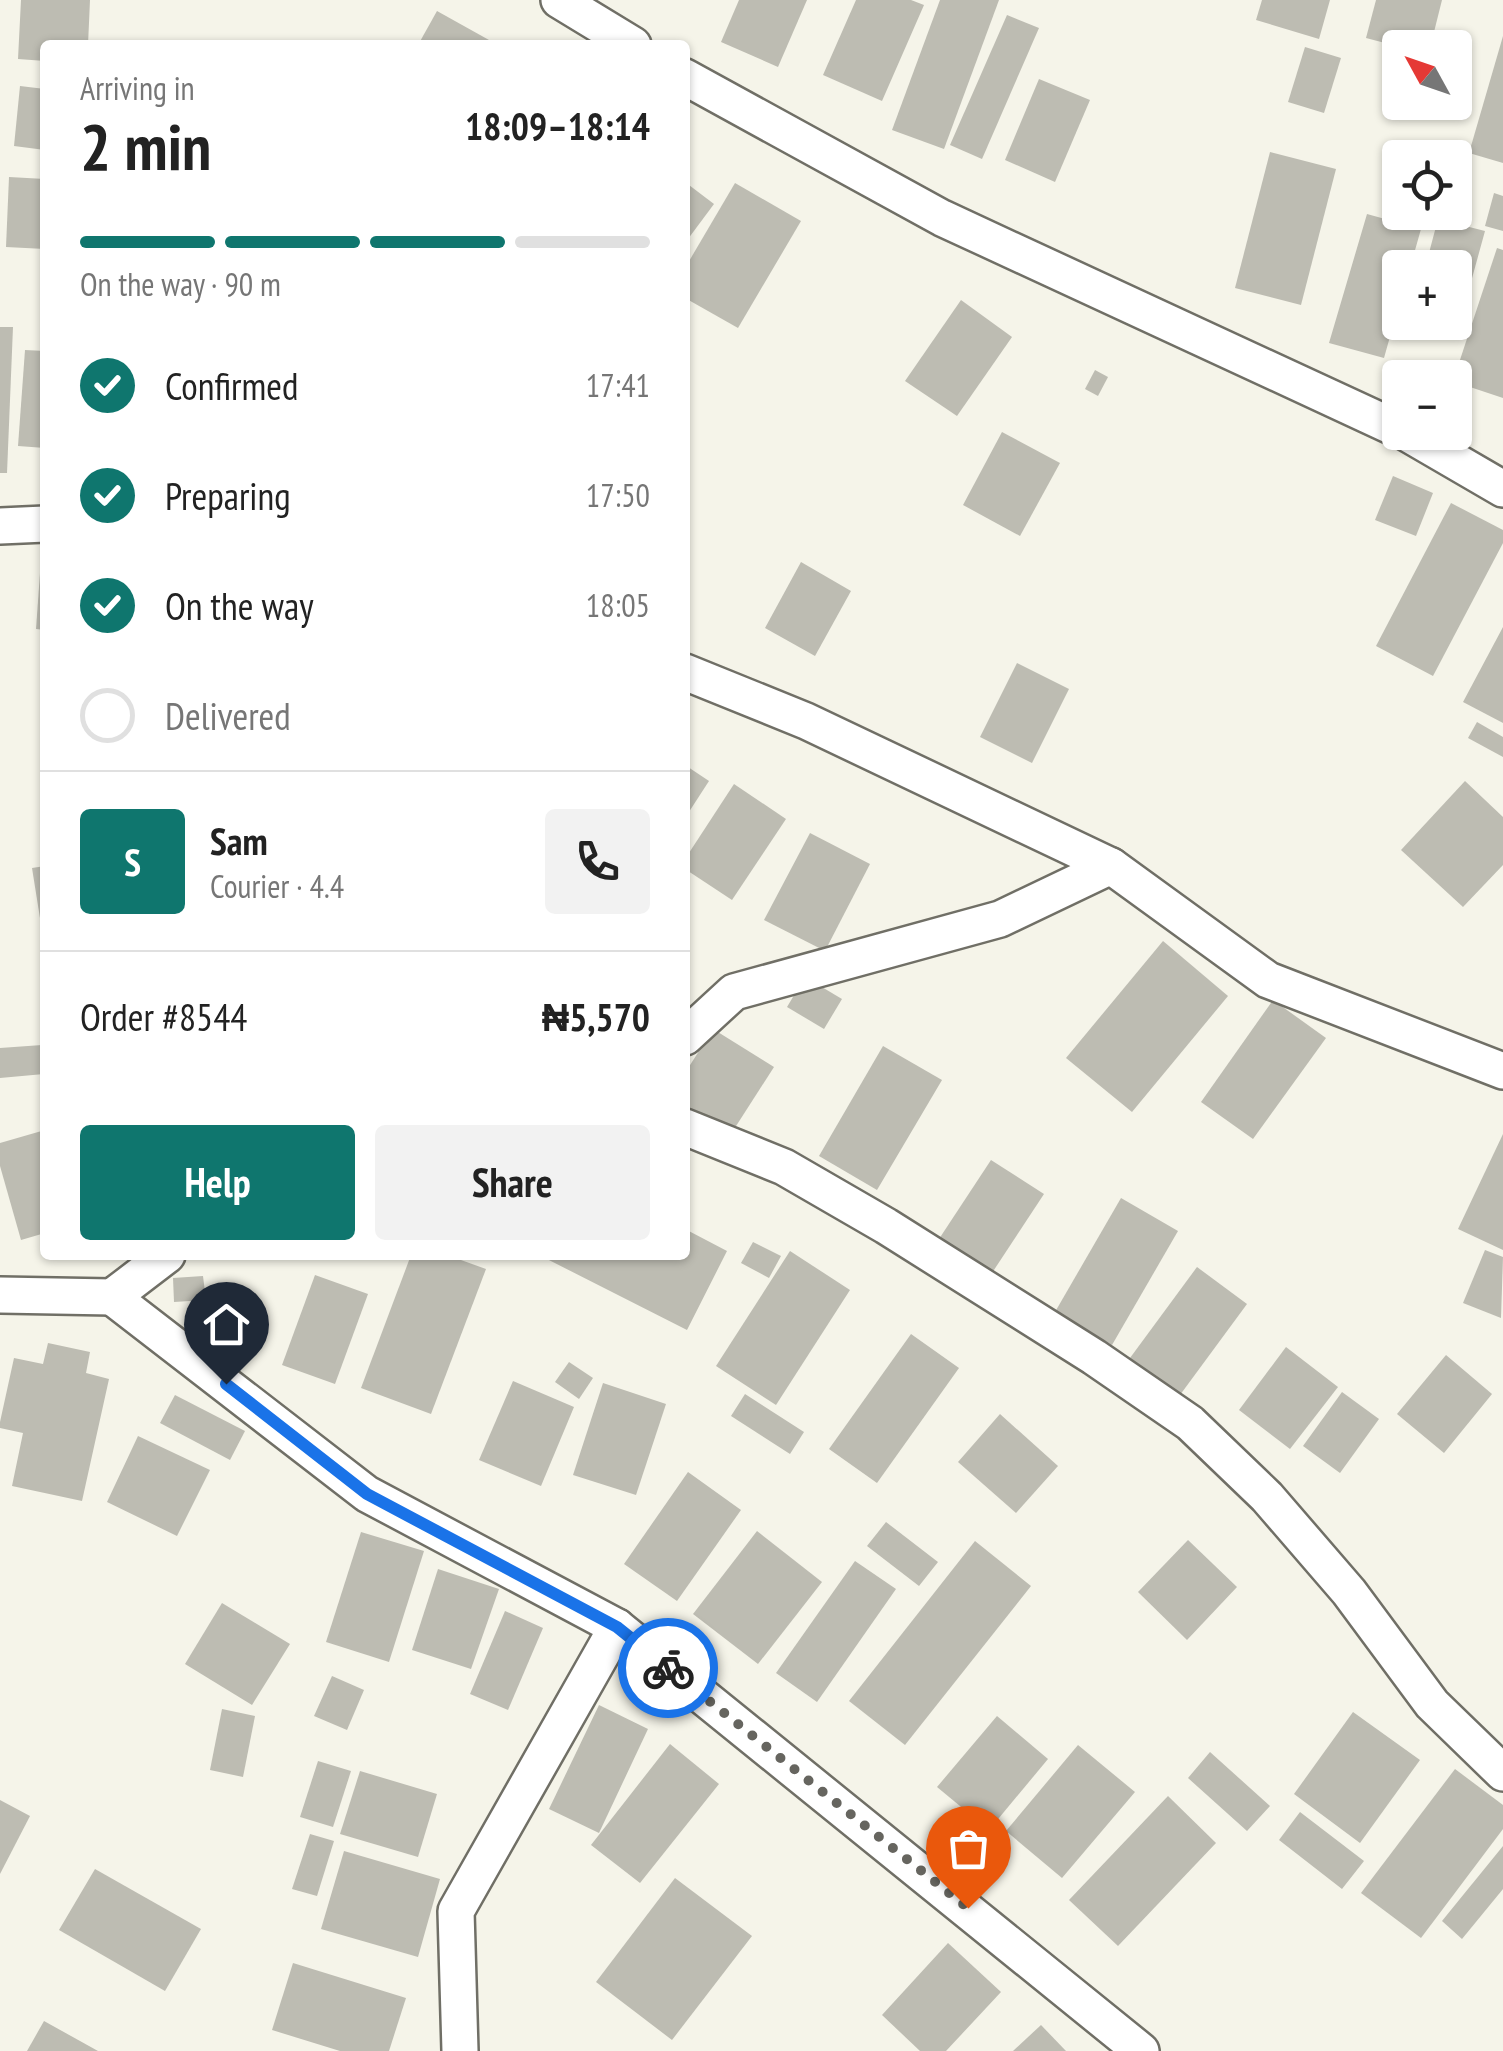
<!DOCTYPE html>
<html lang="en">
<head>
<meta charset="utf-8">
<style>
	:root { --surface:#fff; --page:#f2f2f2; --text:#222; --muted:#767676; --line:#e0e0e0; --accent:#0f766e }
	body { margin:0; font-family:"PT Sans Narrow",sans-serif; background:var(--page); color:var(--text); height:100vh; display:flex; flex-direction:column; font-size:38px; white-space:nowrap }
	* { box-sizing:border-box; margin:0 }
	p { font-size:32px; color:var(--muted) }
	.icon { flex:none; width:55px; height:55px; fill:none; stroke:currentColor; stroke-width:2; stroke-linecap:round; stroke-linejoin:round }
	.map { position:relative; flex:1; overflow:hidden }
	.drawer { position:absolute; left:40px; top:40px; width:650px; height:1220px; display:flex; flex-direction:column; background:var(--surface); border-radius:10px; box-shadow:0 2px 8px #0004 }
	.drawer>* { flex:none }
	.needle { width:65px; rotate:310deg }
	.fabs { position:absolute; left:1382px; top:30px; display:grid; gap:20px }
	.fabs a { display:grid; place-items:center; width:90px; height:90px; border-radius:10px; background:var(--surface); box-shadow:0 2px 8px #0004; font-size:50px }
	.pin { position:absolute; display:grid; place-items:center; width:85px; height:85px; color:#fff; margin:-102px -42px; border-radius:50% 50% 50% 0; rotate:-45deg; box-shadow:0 0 10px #0007 }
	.pin .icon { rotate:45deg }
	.courier { position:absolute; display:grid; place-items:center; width:100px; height:100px; margin:-50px; border:8px solid #1a73e8; border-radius:50%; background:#fff; color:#222; box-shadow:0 2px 12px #0007 }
	.head em { font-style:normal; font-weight:600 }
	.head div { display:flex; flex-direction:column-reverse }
	.head { display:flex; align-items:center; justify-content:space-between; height:170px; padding:0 40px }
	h1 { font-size:65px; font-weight:600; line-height:75px }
	.bar { display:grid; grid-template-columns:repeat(4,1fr); gap:15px 10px; align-content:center; height:120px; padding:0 40px }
	.bar i { height:12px; border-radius:8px; background:var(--line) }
	.bar .active { background:var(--accent) }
	.bar p { grid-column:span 4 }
	.line { display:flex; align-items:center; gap:25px; padding:0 40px; border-top:2px solid var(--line) }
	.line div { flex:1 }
	.round { display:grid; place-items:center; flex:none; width:105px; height:105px; border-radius:10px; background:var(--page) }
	ol { padding:0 40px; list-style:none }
	li { display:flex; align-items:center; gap:30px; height:110px }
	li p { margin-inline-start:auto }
	li .icon { padding:10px; border-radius:50%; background:var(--accent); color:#fff; stroke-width:4 }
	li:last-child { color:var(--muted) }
	li i { width:55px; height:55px; border:5px solid var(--line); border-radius:50% }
	.primary-button { display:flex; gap:20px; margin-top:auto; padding:20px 40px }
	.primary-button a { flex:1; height:115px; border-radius:10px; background:var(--accent); color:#fff; font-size:40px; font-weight:600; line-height:115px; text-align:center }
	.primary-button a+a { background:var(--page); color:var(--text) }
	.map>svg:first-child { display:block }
</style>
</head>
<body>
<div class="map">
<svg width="1503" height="2051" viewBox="0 0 1503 2051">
	<rect width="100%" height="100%" fill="#f5f4e9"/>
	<g fill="#bdbcb2">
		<polygon points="21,0 90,0 88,45 45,45 45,61 18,59"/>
		<polygon points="739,0 807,0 778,67 721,42"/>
		<polygon points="856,0 911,0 924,5 882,101 823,75"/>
		<polygon points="940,0 999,0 944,149 892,130"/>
		<polygon points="1262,0 1330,0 1319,39 1256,20"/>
		<polygon points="1376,0 1442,0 1430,48 1404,48 1366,38"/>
		<polygon points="437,11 498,45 418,45"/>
		<polygon points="1007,15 1039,28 982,159 950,145"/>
		<polygon points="1503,36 1503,163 1469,153"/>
		<polygon points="1305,47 1341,58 1324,113 1288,102"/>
		<polygon points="1039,79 1090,100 1055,182 1005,160"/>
		<polygon points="20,86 45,89 45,150 14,146"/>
		<polygon points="1270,152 1336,169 1301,305 1235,288"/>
		<polygon points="9,177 45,179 45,249 6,247"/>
		<polygon points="685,182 714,204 685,243"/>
		<polygon points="735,183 801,221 738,328 685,298 685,268"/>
		<polygon points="1494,193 1503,196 1503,231 1485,226"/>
		<polygon points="1367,214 1421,229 1410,268 1400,268 1400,301 1384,358 1329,343"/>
		<polygon points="1438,219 1485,231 1463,311 1455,309 1455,268 1425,268"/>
		<polygon points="1497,248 1503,250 1503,398 1455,382 1454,378"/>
		<polygon points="961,300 1012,337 957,416 905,381"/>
		<polygon points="0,327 13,327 7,473 0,473"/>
		<polygon points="25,350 45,351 45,448 18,446"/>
		<polygon points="1095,370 1108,377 1098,396 1085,389"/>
		<polygon points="1002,432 1060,463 1020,536 963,505"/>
		<polygon points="1393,476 1433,493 1416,536 1375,520"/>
		<polygon points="1451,503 1503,530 1503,543 1433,676 1376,646"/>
		<polygon points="41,559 45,559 45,630 36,629"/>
		<polygon points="801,562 851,591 815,656 765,628"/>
		<polygon points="1503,627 1503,723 1463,702"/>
		<polygon points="1017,663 1069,689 1032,763 980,737"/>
		<polygon points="1477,722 1503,737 1503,757 1468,738"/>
		<polygon points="685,765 709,781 685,818"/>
		<polygon points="1465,781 1503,817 1503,865 1463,907 1401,850"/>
		<polygon points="734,784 786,819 732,900 685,869 685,859"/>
		<polygon points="810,833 870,864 825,951 764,920"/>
		<polygon points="45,866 45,937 43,937 32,868"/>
		<polygon points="1163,941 1228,996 1132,1112 1066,1058"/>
		<polygon points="805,977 842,999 824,1029 787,1007"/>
		<polygon points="1273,1000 1326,1038 1253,1139 1201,1102"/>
		<polygon points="713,1029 774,1067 729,1137 685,1109 685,1073"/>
		<polygon points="42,1045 44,1074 0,1078 0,1048"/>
		<polygon points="883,1046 942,1080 877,1190 819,1156"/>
		<polygon points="45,1130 45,1233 21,1240 0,1166 0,1143"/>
		<polygon points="1503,1134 1503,1250 1458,1229"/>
		<polygon points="991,1160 1044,1194 990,1276 937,1242"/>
		<polygon points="1121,1198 1178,1231 1112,1345 1055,1312"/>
		<polygon points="685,1229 727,1251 687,1330 539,1255 685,1255"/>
		<polygon points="753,1242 781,1256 769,1278 741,1263"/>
		<polygon points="1485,1250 1503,1257 1501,1318 1463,1303"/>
		<polygon points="790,1251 850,1290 776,1405 716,1366"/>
		<polygon points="411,1255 447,1255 486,1269 431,1414 361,1388"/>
		<polygon points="1197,1267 1247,1304 1180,1395 1130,1358"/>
		<polygon points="315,1275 368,1294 335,1384 282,1365"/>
		<polygon points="203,1276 206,1300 174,1302 173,1278"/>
		<polygon points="911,1334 959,1368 877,1483 829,1449"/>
		<polygon points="48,1343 90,1352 86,1373 109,1379 82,1501 12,1486 23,1433 0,1428 0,1422 14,1358 43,1364"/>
		<polygon points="1286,1347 1338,1387 1290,1449 1239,1410"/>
		<polygon points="1446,1355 1492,1394 1444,1453 1397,1414"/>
		<polygon points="569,1362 593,1378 579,1399 555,1382"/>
		<polygon points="513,1381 574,1407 541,1486 479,1460"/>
		<polygon points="603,1383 666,1404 636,1495 573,1475"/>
		<polygon points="1342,1392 1379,1419 1340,1473 1303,1446"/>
		<polygon points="745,1394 804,1432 790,1454 731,1416"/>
		<polygon points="175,1395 245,1431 230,1460 160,1423"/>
		<polygon points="1000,1414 1058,1466 1016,1513 958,1462"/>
		<polygon points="138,1436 210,1470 177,1536 107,1502"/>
		<polygon points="688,1472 741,1510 677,1601 624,1564"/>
		<polygon points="886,1522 938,1562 919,1586 867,1546"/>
		<polygon points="757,1531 822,1582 758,1664 693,1614"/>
		<polygon points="361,1532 424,1551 389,1662 326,1642"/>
		<polygon points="1188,1540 1237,1587 1187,1640 1138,1592"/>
		<polygon points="975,1541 1031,1586 905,1745 849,1701"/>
		<polygon points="855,1561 896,1589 817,1702 776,1673"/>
		<polygon points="438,1569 499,1589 471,1669 412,1650"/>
		<polygon points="222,1603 290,1644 252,1705 185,1664"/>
		<polygon points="505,1611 543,1628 508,1710 470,1694"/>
		<polygon points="332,1676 364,1690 347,1730 314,1716"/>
		<polygon points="599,1705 648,1729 599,1833 549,1809"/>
		<polygon points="222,1709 255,1716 243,1777 210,1770"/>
		<polygon points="1353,1712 1420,1760 1360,1843 1294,1794"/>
		<polygon points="997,1716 1048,1759 989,1830 937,1787"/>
		<polygon points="670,1744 719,1784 640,1883 591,1845"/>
		<polygon points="1078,1745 1135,1792 1062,1878 1006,1831"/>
		<polygon points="1210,1752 1270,1806 1247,1831 1188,1778"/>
		<polygon points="318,1761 351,1771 333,1827 300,1817"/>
		<polygon points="1455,1769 1503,1805 1503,1829 1421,1938 1361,1893"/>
		<polygon points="360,1771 437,1794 418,1857 340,1834"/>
		<polygon points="1168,1796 1216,1843 1118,1946 1069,1900"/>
		<polygon points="0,1800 30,1816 0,1874"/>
		<polygon points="1300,1812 1364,1861 1342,1889 1279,1840"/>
		<polygon points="310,1834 334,1841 317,1896 292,1889"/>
		<polygon points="1503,1846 1503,1889 1462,1939 1442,1921"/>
		<polygon points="344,1851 440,1879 418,1957 321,1929"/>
		<polygon points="95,1869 201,1929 165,1991 59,1930"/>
		<polygon points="675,1878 752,1936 672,2040 596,1982"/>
		<polygon points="948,1943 1001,1992 946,2051 920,2051 882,2015"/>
		<polygon points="293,1963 406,1998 389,2051 340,2051 272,2030"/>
		<polygon points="44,2021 98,2051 27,2051"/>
		<polygon points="1041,2025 1066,2051 1013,2051"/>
	</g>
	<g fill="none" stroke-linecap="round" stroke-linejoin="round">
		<g stroke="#706f66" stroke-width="40">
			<g id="minor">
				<polyline points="559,0 633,45"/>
				<polyline points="685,77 942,218 1400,430"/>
				<polyline points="1405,432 1503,489"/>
				<polyline points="0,526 45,524"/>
				<polyline points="685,672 806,721 1111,866"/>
				<polyline points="685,1037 734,992 1000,919 1111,866 1268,980 1503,1071"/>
				<polyline points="685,1127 784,1167 886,1226 1094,1357 1190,1423 1267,1497 1349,1592 1432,1704 1503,1773"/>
				<polyline points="0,1295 112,1297 167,1255"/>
				<polyline points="112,1297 367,1494 617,1627 1141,2051"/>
				<polyline points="460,2051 456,1911 617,1627"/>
			</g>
		</g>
		<use href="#minor" stroke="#fff" stroke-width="35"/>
	</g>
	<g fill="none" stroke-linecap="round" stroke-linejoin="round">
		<polyline stroke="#66655f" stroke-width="10" stroke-dasharray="0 18" points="668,1668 968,1908"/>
		<polyline stroke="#1a73e8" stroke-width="12" points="226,1384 367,1494 617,1627 668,1668"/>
	</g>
</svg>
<div class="fabs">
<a><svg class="needle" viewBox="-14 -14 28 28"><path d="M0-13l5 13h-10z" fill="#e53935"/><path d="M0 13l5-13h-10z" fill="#767676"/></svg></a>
<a><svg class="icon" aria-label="locate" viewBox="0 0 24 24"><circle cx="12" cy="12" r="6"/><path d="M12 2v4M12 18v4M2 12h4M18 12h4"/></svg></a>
<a>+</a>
<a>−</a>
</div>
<div class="pin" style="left:968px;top:1908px;background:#ea580c"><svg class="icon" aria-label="bag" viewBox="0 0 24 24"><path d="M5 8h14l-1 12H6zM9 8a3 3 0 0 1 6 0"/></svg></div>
<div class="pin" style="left:226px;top:1384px;background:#1f2937"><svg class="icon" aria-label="home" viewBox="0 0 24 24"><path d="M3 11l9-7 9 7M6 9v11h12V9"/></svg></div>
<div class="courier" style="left:668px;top:1668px"><svg class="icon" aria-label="bike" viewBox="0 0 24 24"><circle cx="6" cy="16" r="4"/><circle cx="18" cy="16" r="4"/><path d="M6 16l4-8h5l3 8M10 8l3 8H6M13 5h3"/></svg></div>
<section class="drawer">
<div class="head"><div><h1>2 min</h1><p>Arriving in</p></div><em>18:09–18:14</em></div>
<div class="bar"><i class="active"></i><i class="active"></i><i class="active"></i><i></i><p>On the way · 90 m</p></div>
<ol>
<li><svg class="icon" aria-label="check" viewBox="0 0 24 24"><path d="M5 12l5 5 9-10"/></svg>Confirmed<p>17:41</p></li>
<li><svg class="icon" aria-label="check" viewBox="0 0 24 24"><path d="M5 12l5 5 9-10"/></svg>Preparing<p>17:50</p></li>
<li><svg class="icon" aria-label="check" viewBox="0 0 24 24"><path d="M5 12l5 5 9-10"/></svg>On the way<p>18:05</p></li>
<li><i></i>Delivered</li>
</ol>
<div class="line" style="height:180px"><b class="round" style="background:var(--accent);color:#fff">S</b><div><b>Sam</b><p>Courier · 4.4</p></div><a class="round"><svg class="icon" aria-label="phone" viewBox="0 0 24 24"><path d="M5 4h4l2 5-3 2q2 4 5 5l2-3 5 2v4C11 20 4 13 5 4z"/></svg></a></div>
<div class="line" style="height:130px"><div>Order #8544</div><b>₦5,570</b></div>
<div class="primary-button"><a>Help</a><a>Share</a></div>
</section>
</div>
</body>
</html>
